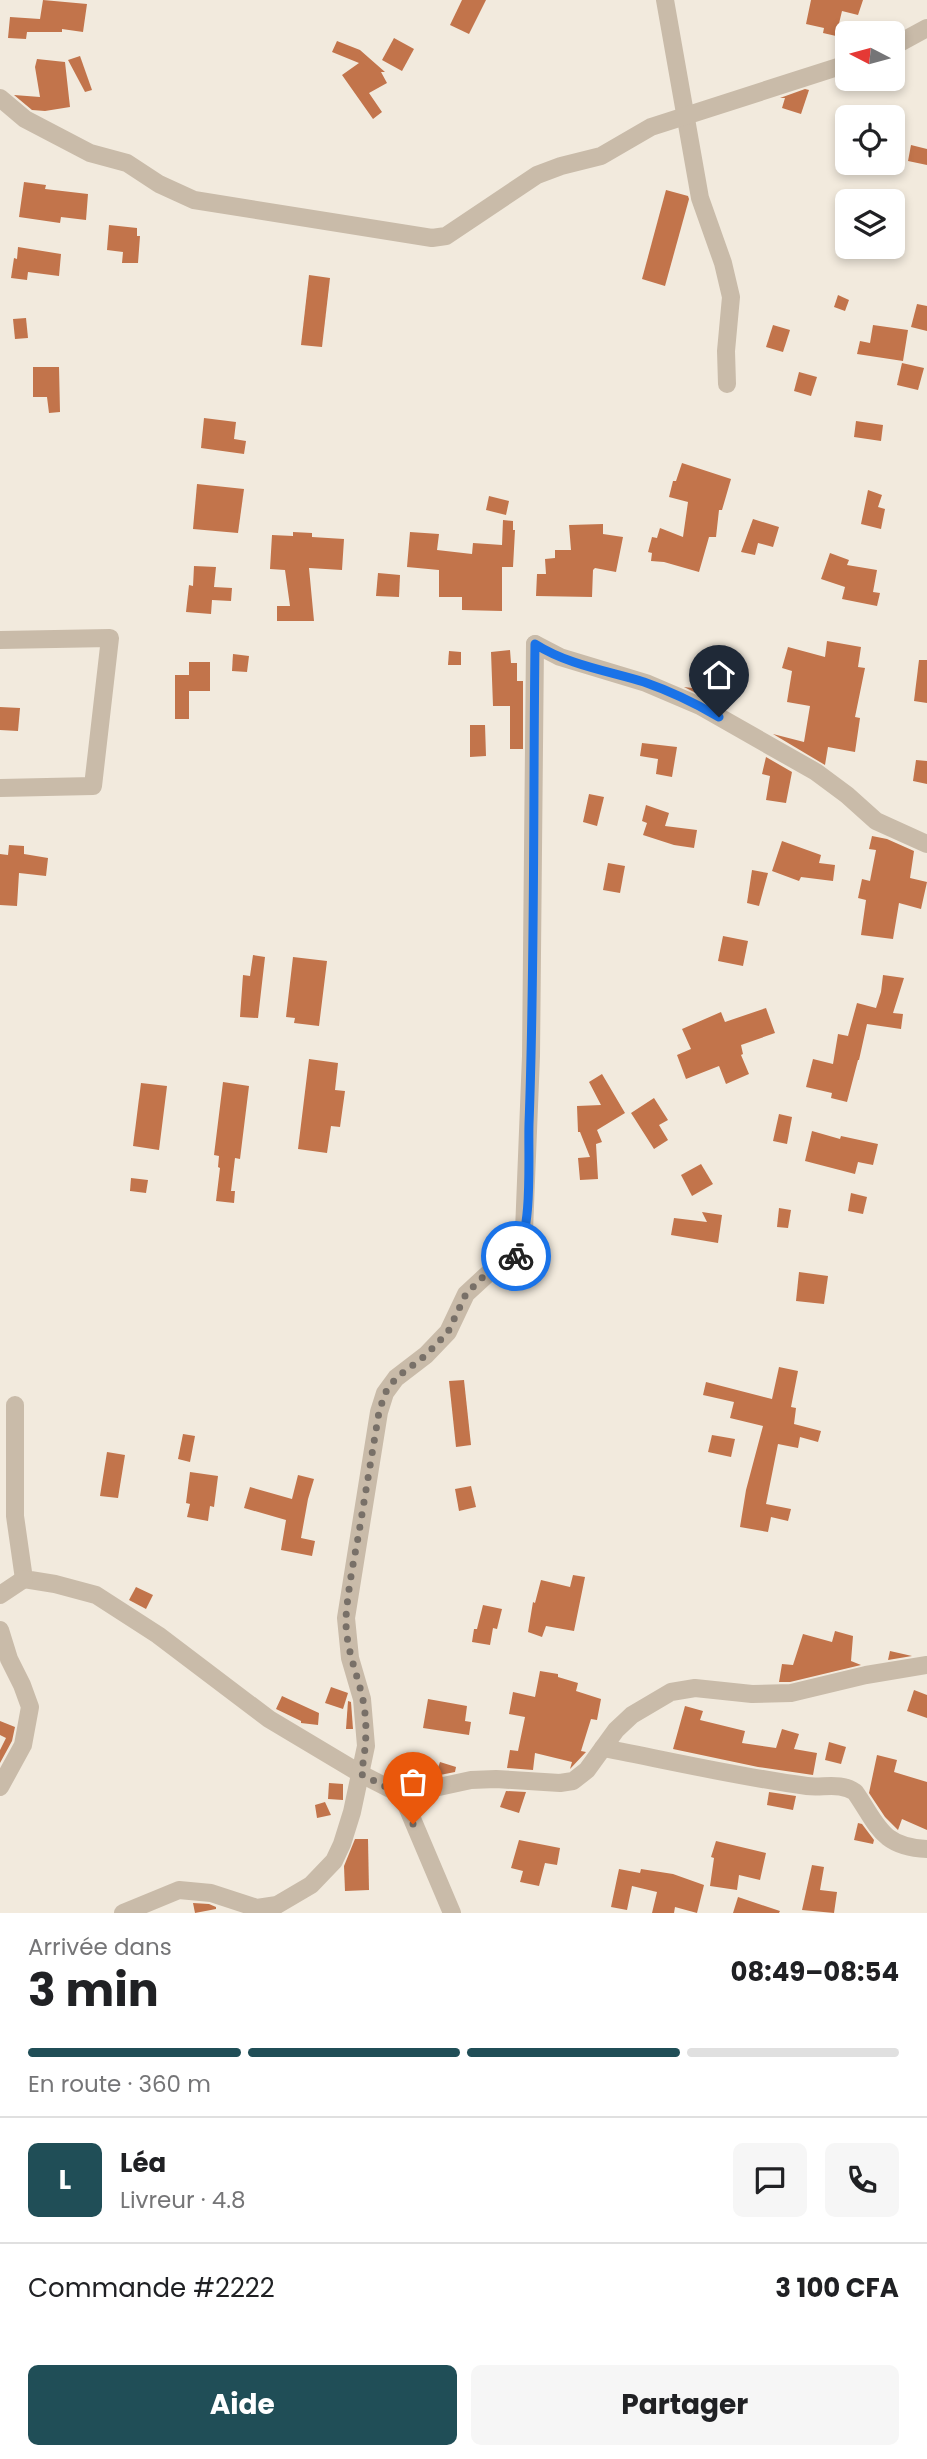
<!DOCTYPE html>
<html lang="fr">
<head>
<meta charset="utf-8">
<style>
	:root { --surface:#fff; --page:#f6f6f6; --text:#202124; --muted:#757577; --line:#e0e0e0; --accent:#204e57 }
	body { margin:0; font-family:Poppins,sans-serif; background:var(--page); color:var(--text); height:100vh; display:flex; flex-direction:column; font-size:26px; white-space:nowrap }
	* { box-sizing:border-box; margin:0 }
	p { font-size:23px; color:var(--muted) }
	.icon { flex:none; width:38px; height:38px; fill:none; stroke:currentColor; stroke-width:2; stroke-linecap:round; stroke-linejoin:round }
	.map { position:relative; height:1913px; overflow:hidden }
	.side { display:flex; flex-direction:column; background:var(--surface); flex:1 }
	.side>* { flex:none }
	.needle { width:46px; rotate:276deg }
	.tools { position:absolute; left:835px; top:21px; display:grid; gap:14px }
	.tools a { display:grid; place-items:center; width:70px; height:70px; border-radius:10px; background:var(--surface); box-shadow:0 4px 10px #0003; font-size:35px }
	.pin { position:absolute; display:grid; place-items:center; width:60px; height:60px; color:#fff; margin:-72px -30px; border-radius:50% 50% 50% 0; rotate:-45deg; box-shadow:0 0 7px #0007 }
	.pin .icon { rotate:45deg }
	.courier { position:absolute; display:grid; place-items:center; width:70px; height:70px; margin:-35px; border:5px solid #1a73e8; border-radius:50%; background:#fff; color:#222; box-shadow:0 2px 9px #0007 }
	.head em { font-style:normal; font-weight:700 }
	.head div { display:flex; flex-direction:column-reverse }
	.head { display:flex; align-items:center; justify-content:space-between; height:119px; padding:0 28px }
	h1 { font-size:46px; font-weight:700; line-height:52px }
	.bar { display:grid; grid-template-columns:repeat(4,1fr); gap:10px 7px; align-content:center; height:84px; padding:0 28px }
	.bar i { height:9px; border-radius:5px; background:var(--line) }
	.bar .active { background:var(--accent) }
	.bar p { grid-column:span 4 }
	.line { display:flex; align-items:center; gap:18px; padding:0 28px; border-top:2px solid var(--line) }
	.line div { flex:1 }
	.round { display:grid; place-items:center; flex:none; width:74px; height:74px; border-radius:10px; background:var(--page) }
	.cta { display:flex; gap:14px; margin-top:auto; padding:14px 28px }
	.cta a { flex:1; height:80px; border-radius:10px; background:var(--accent); color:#fff; font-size:28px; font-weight:700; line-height:80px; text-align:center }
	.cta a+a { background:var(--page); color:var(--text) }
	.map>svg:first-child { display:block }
</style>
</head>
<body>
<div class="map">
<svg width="927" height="1913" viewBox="0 0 927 1913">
	<rect width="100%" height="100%" fill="#f2eadd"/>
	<g fill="#c2744b">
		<polygon points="43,0 87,4 83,32 62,29 62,32 27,32 26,39 8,38 10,17 40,19"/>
		<polygon points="462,0 486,0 469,34 450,25"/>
		<polygon points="811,0 863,0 858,15 842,11 836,36 823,33 824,28 806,24"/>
		<polygon points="394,38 414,49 402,71 382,60"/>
		<polygon points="337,41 360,50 385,72 381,72 387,83 369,93 382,112 373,119 342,75 359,63 332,52"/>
		<polygon points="80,56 92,90 85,92 68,60"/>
		<polygon points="37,59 65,62 70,107 45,111 32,110 14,95 40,97 35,67"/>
		<polygon points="805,89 809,90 801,114 782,108 785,98 780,98"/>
		<polygon points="911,145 927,149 927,165 908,161"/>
		<polygon points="24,182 46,185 45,189 88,194 86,220 61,217 60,223 19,217"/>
		<polygon points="666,190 688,196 689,199 665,286 642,279"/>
		<polygon points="109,225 137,228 137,236 140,236 138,263 122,263 123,252 107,250"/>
		<polygon points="18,247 61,254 59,276 28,272 27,280 11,278 14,258 17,259"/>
		<polygon points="309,275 330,278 322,347 301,345"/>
		<polygon points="838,295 849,300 845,311 834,307"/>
		<polygon points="917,304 927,306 927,331 911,327"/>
		<polygon points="26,318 28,338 15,339 13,319"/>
		<polygon points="773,325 790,330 783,352 766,347"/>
		<polygon points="873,325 908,330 903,361 857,354 860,341 870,343"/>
		<polygon points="902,363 924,368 918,390 897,385"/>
		<polygon points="33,367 59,367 60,412 49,413 47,397 33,397"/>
		<polygon points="799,372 817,377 811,396 794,391"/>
		<polygon points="204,418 236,422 234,439 246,441 244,454 201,448"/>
		<polygon points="856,421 883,425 881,441 854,437"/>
		<polygon points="682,463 731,479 722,510 719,510 716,537 709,537 699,572 664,562 651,561 652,553 648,552 652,537 657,538 660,528 683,537 688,502 669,497 673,481 676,481"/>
		<polygon points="197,484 244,489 238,533 193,529"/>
		<polygon points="868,490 882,495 878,507 885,509 881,529 861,524"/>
		<polygon points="489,496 509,501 506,515 486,510"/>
		<polygon points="753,519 779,527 773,547 758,543 755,555 741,552"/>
		<polygon points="503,520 513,521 513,530 515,530 513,567 502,567 502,611 462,610 462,597 439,597 439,570 407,567 410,532 439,534 437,550 472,554 473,543 502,545"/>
		<polygon points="603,524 603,534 623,537 616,572 595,568 593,570 592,597 536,596 537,574 546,574 545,559 555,558 555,550 571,550 569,525"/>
		<polygon points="293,532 312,533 312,537 344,539 342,570 309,568 314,621 277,621 277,606 290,606 285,570 270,569 272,535 293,536"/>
		<polygon points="830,553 849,560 847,565 877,570 873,592 880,593 877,606 842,599 845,587 821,579"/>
		<polygon points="194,566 216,567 214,587 232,588 231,601 212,600 211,614 186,612 189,585 193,586"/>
		<polygon points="378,573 400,575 399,597 376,596"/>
		<polygon points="827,641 861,647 858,667 865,668 855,717 860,718 855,752 828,747 825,765 773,734 804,742 810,706 787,702 792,671 782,668 788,647 825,657"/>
		<polygon points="510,650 511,663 517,663 517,681 523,681 523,749 510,749 510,706 493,706 491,652"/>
		<polygon points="449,651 461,652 461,665 448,665"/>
		<polygon points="233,654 249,656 247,672 232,671"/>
		<polygon points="919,660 927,660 927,703 914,701"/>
		<polygon points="189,662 210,662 210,691 189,691 189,719 175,719 175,675 189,675"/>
		<polygon points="719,685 734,689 728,709 684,687 717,691"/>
		<polygon points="0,707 20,708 18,731 0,730"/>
		<polygon points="470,725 485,725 486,756 470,757"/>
		<polygon points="642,743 677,747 672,777 656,774 658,759 640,756"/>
		<polygon points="766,757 792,772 786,803 766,800 770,776 762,774"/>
		<polygon points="916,760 927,761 927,784 913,781"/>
		<polygon points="589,794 604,797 597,826 583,822"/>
		<polygon points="646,805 669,813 665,826 697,830 694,848 674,845 643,835 647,823 642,821"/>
		<polygon points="872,836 887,839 914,851 910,878 927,882 921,909 899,903 893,939 861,935 866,900 858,898 862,879 870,881 876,850 869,849"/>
		<polygon points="782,841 821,855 819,863 835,865 833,881 801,877 799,881 772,871"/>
		<polygon points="9,845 24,846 24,854 48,858 46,876 19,873 17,906 0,905 0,854 8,855"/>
		<polygon points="608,863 625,866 620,893 603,890"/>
		<polygon points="752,870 768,873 759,906 747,903"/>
		<polygon points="723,936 748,941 743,966 718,961"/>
		<polygon points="253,955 265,957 258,1018 240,1017 243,975 250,976"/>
		<polygon points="293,957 327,961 319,1026 294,1023 295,1018 286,1017"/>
		<polygon points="883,975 904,978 893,1013 903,1014 901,1029 867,1024 859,1060 858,1060 847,1102 831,1098 832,1093 806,1087 813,1059 833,1064 838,1034 848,1036 857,1003 876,1008 881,992"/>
		<polygon points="766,1008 775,1033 741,1045 743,1054 741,1055 749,1074 726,1084 719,1066 686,1079 677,1055 691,1049 682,1029 721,1012 725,1022"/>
		<polygon points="309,1059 338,1063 335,1090 345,1091 340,1127 331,1126 327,1153 298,1149"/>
		<polygon points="602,1074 625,1113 597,1130 602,1142 596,1144 598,1179 580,1180 578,1158 590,1157 580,1132 578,1132 577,1106 601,1105 589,1082"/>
		<polygon points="223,1082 249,1086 240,1159 235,1158 231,1191 235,1191 234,1203 216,1201 220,1168 218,1167 219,1156 214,1155"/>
		<polygon points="141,1083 167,1086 159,1150 133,1146"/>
		<polygon points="654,1098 668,1120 659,1125 668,1140 654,1149 631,1113"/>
		<polygon points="779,1114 792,1117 787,1144 773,1141"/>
		<polygon points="812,1131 840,1139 841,1136 878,1144 873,1165 858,1162 855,1174 805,1161"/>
		<polygon points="701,1164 713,1184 692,1196 681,1175"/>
		<polygon points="131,1178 148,1180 146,1193 130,1191"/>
		<polygon points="851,1193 867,1197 863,1214 848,1211"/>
		<polygon points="779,1208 791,1210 788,1228 777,1227"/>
		<polygon points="702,1212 722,1215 718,1243 671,1235 674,1218 707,1222"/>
		<polygon points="799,1272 828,1276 824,1304 796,1301"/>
		<polygon points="779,1367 798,1371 791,1407 796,1408 794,1424 821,1431 818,1442 800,1437 798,1448 778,1444 766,1504 791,1509 788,1521 771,1517 768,1532 740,1527 746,1490 763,1426 730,1418 734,1402 703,1395 706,1382 772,1399"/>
		<polygon points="464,1380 471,1445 456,1447 449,1381"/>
		<polygon points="183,1434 195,1436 190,1462 178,1459"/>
		<polygon points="712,1435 735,1439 731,1457 708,1452"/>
		<polygon points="107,1452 125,1455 118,1498 100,1496"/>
		<polygon points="190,1472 218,1476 214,1507 210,1506 208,1521 187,1517 190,1504 186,1503"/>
		<polygon points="298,1475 314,1479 308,1499 301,1538 315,1541 312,1556 281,1550 286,1520 244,1508 250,1487 292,1499"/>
		<polygon points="471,1486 476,1507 459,1511 455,1489"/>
		<polygon points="573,1575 585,1577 574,1631 546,1626 542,1637 528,1632 533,1602 535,1603 541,1580 570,1587"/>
		<polygon points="136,1587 153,1595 146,1609 129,1600"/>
		<polygon points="483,1605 502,1609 497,1629 493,1628 490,1645 472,1642 474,1629 477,1629"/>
		<polygon points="835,1631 853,1636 851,1661 861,1665 790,1682 779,1682 782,1664 793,1665 803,1634 832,1642"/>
		<polygon points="890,1651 912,1656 888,1660"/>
		<polygon points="540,1671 558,1674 558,1677 578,1683 576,1691 601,1699 597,1720 591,1719 581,1751 586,1752 570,1769 572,1762 535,1753 533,1770 507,1768 510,1750 518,1751 525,1717 509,1714 513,1692 535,1697"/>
		<polygon points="331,1687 348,1693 343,1709 325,1703"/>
		<polygon points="914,1690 927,1695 927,1718 907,1711"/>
		<polygon points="282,1696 319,1713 318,1725 301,1723 301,1721 276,1709"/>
		<polygon points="428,1699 467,1706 465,1721 471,1722 469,1735 423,1728"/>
		<polygon points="348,1701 351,1702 353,1729 346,1729"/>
		<polygon points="685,1706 703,1711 700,1720 745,1731 742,1743 776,1748 782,1729 799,1734 794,1749 817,1753 813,1775 758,1767 673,1749"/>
		<polygon points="0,1721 15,1727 12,1741 0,1763 0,1750 6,1738 0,1735"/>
		<polygon points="829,1742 846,1747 841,1764 825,1760"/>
		<polygon points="877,1755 897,1760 894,1772 927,1782 927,1830 902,1819 898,1830 885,1817 869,1793"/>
		<polygon points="440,1762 456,1767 455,1772 435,1776"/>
		<polygon points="409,1768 432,1769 430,1777 409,1782"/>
		<polygon points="329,1783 343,1784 343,1800 328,1799"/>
		<polygon points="506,1791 526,1792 519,1813 500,1807"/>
		<polygon points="769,1792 796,1796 793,1810 767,1805"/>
		<polygon points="325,1802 331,1815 317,1818 315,1805"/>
		<polygon points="858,1823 862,1824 874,1840 873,1844 854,1840"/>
		<polygon points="355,1839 368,1839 369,1890 345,1891 344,1866"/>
		<polygon points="519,1840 560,1848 557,1865 545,1863 539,1886 520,1882 523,1871 511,1868"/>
		<polygon points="716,1841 766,1853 760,1880 739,1875 737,1890 710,1886 714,1858 711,1857"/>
		<polygon points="812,1865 824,1867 820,1890 837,1892 834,1913 802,1910"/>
		<polygon points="619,1869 640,1873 641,1869 673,1874 704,1885 697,1913 675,1907 674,1913 652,1913 657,1892 632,1886 627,1910 611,1907"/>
		<polygon points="738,1897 780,1911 779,1913 733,1913"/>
		<polygon points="193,1903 209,1904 216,1907 216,1909 195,1913"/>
	</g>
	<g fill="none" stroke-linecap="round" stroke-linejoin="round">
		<g stroke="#c9bba9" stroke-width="18">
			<polyline points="665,0 700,198 723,263 731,297 726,351 727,384"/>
			<polyline points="892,47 927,28"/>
			<polyline points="0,98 25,119 90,153 127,163 159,184 194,200 432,238 446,236 537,175 561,166 601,156 651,127 847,64"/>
			<polyline points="0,640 110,638 93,786 0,788"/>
			<polyline points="535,644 560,657 646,683 700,706 816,772 847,795 876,821 927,844"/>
			<polyline points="15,1405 15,1516 24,1579 55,1584 96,1595 158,1635 269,1719 361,1774 402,1795 471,1780 496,1779 560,1783 573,1781 587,1770 616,1730 632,1715 671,1692 695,1688 752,1694 791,1693 866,1675 927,1665"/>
			<polyline points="0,1595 24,1579"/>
			<polyline points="0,1630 9,1659 22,1685 30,1707 23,1745 0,1787"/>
			<path d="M603,1748c68,13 136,29 204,38 16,2 34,-4 48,6 23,33 26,55 72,57"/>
			<polyline points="402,1795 452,1913"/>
			<polyline points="123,1913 179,1890 211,1893 257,1908 277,1905 311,1885 334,1861 342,1844 352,1812 366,1746 362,1699 350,1658 346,1618 379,1412 385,1393 396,1378 426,1355 448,1332 466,1294 491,1271 513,1259 518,1253 524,1231 531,1056 535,644"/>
		</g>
	</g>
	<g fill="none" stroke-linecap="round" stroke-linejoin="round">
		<path stroke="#787068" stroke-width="7" stroke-dasharray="0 12.6" d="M413,1824l-11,-29 -41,-21c5,-25 7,-48 2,-74 -6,-28 -18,-53 -17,-83 2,-27 7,-53 12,-79 7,-42 14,-84 21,-126l6,-19 11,-15 30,-23 22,-23 18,-38 18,-18 32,-20"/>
		<path stroke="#1a73e8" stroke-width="9" d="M516,1256c17,-28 12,-98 13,-132 6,-160 4,-320 6,-480 33,21 73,27 109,38 26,9 51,21 75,35"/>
	</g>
</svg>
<div class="tools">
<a><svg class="needle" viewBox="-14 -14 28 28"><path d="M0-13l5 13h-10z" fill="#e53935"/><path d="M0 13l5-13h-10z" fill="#757577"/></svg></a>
<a><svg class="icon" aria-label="locate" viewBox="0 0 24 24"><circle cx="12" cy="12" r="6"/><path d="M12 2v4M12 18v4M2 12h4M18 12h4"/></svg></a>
<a><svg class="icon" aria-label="layers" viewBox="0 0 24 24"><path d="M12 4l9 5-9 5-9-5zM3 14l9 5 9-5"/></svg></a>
</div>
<div class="pin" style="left:413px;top:1824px;background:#ea580c"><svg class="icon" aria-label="bag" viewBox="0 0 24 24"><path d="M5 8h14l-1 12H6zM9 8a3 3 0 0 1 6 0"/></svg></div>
<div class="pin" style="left:719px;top:717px;background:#1f2937"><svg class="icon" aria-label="home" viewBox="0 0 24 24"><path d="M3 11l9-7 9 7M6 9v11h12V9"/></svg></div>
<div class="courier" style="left:516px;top:1256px"><svg class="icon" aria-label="bike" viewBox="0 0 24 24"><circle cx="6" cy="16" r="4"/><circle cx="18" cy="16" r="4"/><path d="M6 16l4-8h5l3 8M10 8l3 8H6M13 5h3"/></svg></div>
</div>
<section class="side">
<div class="head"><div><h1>3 min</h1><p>Arrivée dans</p></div><em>08:49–08:54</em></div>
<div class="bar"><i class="active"></i><i class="active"></i><i class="active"></i><i></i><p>En route · 360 m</p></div>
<div class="line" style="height:126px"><b class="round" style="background:var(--accent);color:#fff">L</b><div><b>Léa</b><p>Livreur · 4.8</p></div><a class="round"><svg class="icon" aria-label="chat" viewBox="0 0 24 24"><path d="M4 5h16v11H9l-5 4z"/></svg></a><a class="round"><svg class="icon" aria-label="phone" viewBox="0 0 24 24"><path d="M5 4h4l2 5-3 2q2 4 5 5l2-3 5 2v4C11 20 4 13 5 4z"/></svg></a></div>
<div class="line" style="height:91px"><div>Commande #2222</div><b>3 100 CFA</b></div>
<div class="cta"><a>Aide</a><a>Partager</a></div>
</section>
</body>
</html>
